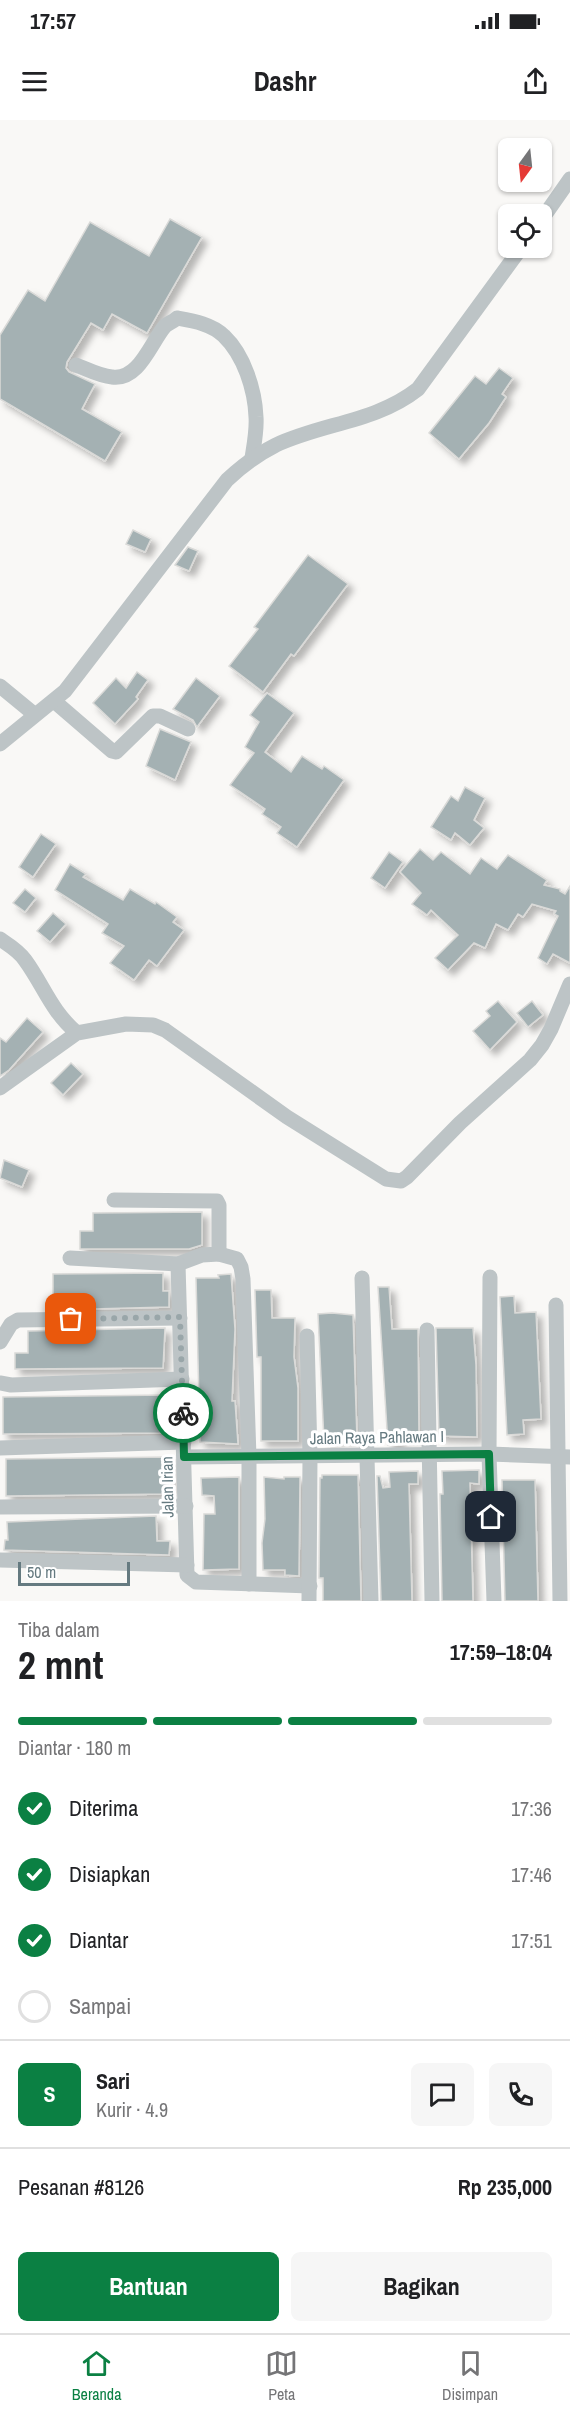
<!DOCTYPE html>
<html lang="id">
<head>
<meta charset="utf-8">
<style>
	:root { --surface:#fff; --page:#f6f6f6; --text:#202124; --muted:#757577; --line:#e0e0e0; --accent:#0b8043 }
	body { margin:0; font-family:"Archivo Narrow",sans-serif; background:var(--page); color:var(--text); height:100vh; display:flex; flex-direction:column; font-size:22px; white-space:nowrap }
	* { box-sizing:border-box; margin:0 }
	p { font-size:20px; color:var(--muted) }
	.icon { flex:none; width:33px; height:33px; fill:none; stroke:currentColor; stroke-width:2; stroke-linecap:round; stroke-linejoin:round }
	.map { position:relative; height:1481px; overflow:hidden }
	.sheet { display:flex; flex-direction:column; background:var(--surface); flex:1 }
	.sheet>* { flex:none }
	.needle { width:39px; rotate:195deg }
	.fabs { position:absolute; left:498px; top:18px; display:grid; gap:12px }
	.fabs a { display:grid; place-items:center; width:54px; height:54px; border-radius:9px; background:var(--surface); box-shadow:0 2px 4px #0004; font-size:30px }
	.scale { position:absolute; left:18px; bottom:15px; width:112px; box-sizing:border-box; padding-left:6px; border:3px solid #657a80; border-top:0; font-size:16px; line-height:21px; white-space:nowrap; color:#657a80; -webkit-text-stroke:4px #fff; paint-order:stroke }
	.pin { position:absolute; display:grid; place-items:center; width:51px; height:51px; color:#fff; margin:-26px; border-radius:12px; box-shadow:0 3px 9px #0006 }
	.courier { position:absolute; display:grid; place-items:center; width:60px; height:60px; margin:-30px; border:4px solid #0b8043; border-radius:50%; background:#fff; color:#222; box-shadow:0 2px 8px #0007 }
	.head em { font-style:normal; font-weight:700 }
	.head div { display:flex; flex-direction:column-reverse }
	.head { display:flex; align-items:center; justify-content:space-between; height:102px; padding:0 18px }
	h1 { font-size:39px; font-weight:700; line-height:45px }
	.bar { display:grid; grid-template-columns:repeat(4,1fr); gap:9px 6px; align-content:center; height:72px; padding:0 18px }
	.bar i { height:8px; border-radius:4px; background:var(--line) }
	.bar .current { background:var(--accent) }
	.bar p { grid-column:span 4 }
	.line { display:flex; align-items:center; gap:15px; padding:0 18px; border-top:2px solid var(--line) }
	.line div { flex:1 }
	.round { display:grid; place-items:center; flex:none; width:63px; height:63px; border-radius:9px; background:var(--page) }
	ol { padding:0 18px; list-style:none }
	li { display:flex; align-items:center; gap:18px; height:66px }
	li p { margin-inline-start:auto }
	li .icon { padding:6px; border-radius:50%; background:var(--accent); color:#fff; stroke-width:4 }
	li:last-child { color:var(--muted) }
	li i { width:33px; height:33px; border:3px solid var(--line); border-radius:50% }
	.action { display:flex; gap:12px; margin-top:auto; padding:12px 18px }
	.action a { flex:1; height:69px; border-radius:9px; background:var(--accent); color:#fff; font-size:24px; font-weight:700; line-height:69px; text-align:center }
	.action a+a { background:var(--page); color:var(--text) }
	.status { display:flex; justify-content:space-between; align-items:center; height:42px; padding:0 30px; background:var(--surface); direction:ltr }
	.status svg { height:16px; fill:currentColor }
	header { display:flex; justify-content:space-between; align-items:center; height:78px; padding:0 18px; background:var(--surface); font-size:27px; font-weight:700 }
	.dock { display:flex; justify-content:space-around; align-items:center; height:84px; border-top:2px solid var(--line); background:var(--surface); font-size:16px; color:var(--muted) }
	.dock a { display:grid; justify-items:center; gap:3px }
	.dock .current { color:var(--accent) }
	.map>svg:first-child { display:block }
</style>
</head>
<body>
<div class="status"><b>17:57</b><svg viewBox="0 0 49 12"><path d="M0 12V9h3v3zM5 12V6h3v6zM10 12V3h3v9zM15 12V0h3v12zM26 1h20v11H26zM47 4h2v5h-2z"/></svg></div>
<header><svg class="icon" aria-label="menu" viewBox="0 0 24 24"><path d="M4 6h16M4 12h16M4 18h16"/></svg>Dashr<svg class="icon" aria-label="share" viewBox="0 0 24 24"><path d="M12 15V3M7 8l5-5 5 5M5 13v7h14v-7"/></svg></header>
<div class="map">
<svg width="570" height="1481" viewBox="0 0 570 1481">
	<defs>
		<filter id="shadow"><feDropShadow dx="5.5" dy="5.5" stdDeviation="3" flood-color="#0004"/></filter>
	</defs>
	<rect width="100%" height="100%" fill="#f9f8f6"/>
	<g fill="#a4b1b3" stroke="#dadad8" stroke-width="1.5" filter="url(#shadow)">
		<polygon points="170,99 202,117 147,213 112,194 103,210 91,203 67,242 66,248 69,252 95,264 82,289 122,312 105,341 0,279 0,215 28,170 45,181 90,102 149,136"/>
		<polygon points="499,248 513,258 502,274 506,277 489,303 459,339 429,313 475,256 486,264"/>
		<polygon points="133,410 151,419 145,432 126,424"/>
		<polygon points="188,427 198,431 189,451 175,445"/>
		<polygon points="308,435 348,464 294,536 291,534 263,572 229,546 258,509 254,507"/>
		<polygon points="137,552 148,560 136,577 138,579 115,604 93,583 116,558 126,568"/>
		<polygon points="196,558 220,576 197,607 193,600 173,589"/>
		<polygon points="267,573 294,593 265,632 291,652 302,636 322,649 324,646 344,660 297,727 277,713 281,707 262,694 265,689 230,665 254,633 245,627 259,602 250,595"/>
		<polygon points="160,609 191,622 175,660 146,646"/>
		<polygon points="465,667 485,678 474,700 484,708 470,725 455,713 451,720 431,707 451,676 458,681"/>
		<polygon points="41,714 56,724 33,757 19,747"/>
		<polygon points="420,729 433,740 441,732 470,754 481,738 497,749 508,735 547,760 544,765 560,769 560,771 565,774 570,766 570,843 553,834 547,844 538,838 558,796 554,794 556,791 532,784 523,797 518,794 508,810 496,804 485,828 474,823 448,850 435,838 458,815 431,790 427,795 412,784 421,773 400,752"/>
		<polygon points="389,732 403,742 385,768 371,758"/>
		<polygon points="70,744 86,754 83,757 123,780 130,769 155,784 156,782 177,797 173,802 184,810 157,846 149,840 134,860 110,843 124,826 102,813 108,804 55,770"/>
		<polygon points="25,769 36,778 25,792 13,783"/>
		<polygon points="53,793 66,804 50,822 37,811"/>
		<polygon points="498,881 517,902 490,930 473,911 490,896 486,891"/>
		<polygon points="532,881 543,895 528,907 517,893"/>
		<polygon points="27,898 43,912 9,950 0,956 0,918 6,922"/>
		<polygon points="71,943 83,954 63,975 51,963"/>
		<polygon points="4,1040 29,1050 22,1067 0,1058"/>
		<polygon points="202,1092 202,1125 189,1129 80,1129 80,1111 93,1111 93,1093"/>
		<polygon points="163,1153 163,1171 169,1171 169,1187 53,1190 53,1154"/>
		<polygon points="231,1154 235,1209 232,1281 235,1281 238,1324 200,1322 196,1158 219,1158 218,1155"/>
		<polygon points="378,1167 389,1167 392,1209 418,1209 419,1317 399,1318 399,1325 388,1325"/>
		<polygon points="255,1170 271,1170 272,1198 295,1198 294,1237 298,1268 298,1321 261,1321 261,1237 257,1237"/>
		<polygon points="514,1176 515,1193 536,1192 541,1299 523,1300 524,1314 507,1315 500,1177"/>
		<polygon points="332,1193 353,1195 357,1319 338,1318 338,1320 324,1321 318,1194"/>
		<polygon points="165,1208 163,1248 15,1249 15,1233 28,1233 28,1211"/>
		<polygon points="436,1208 473,1208 476,1245 477,1317 439,1316"/>
		<polygon points="167,1275 167,1313 3,1314 3,1277"/>
		<polygon points="171,1337 169,1374 6,1376 6,1339"/>
		<polygon points="479,1350 479,1364 470,1363 473,1481 442,1481 440,1374 443,1374 442,1351"/>
		<polygon points="418,1351 418,1364 409,1364 412,1481 381,1481 377,1356 380,1356 383,1368 390,1367 389,1352"/>
		<polygon points="322,1355 358,1355 361,1481 323,1481 323,1458 319,1458 320,1358 322,1358"/>
		<polygon points="239,1357 239,1449 203,1450 204,1394 215,1394 214,1376 202,1375 201,1358"/>
		<polygon points="264,1357 284,1359 284,1357 300,1357 299,1456 285,1455 285,1450 263,1450 262,1423 265,1399"/>
		<polygon points="502,1360 535,1360 538,1481 505,1481"/>
		<polygon points="156,1396 157,1421 170,1421 169,1435 4,1430 5,1420 8,1420 7,1402"/>
	</g>
	<g fill="none" stroke-linecap="round" stroke-linejoin="round">
		<g stroke="#bdc4c6" stroke-width="15">
			<polyline points="542,99 570,59"/>
			<path d="M76,245c11,4 23,11 36,12 27,4 39,-35 53,-51 4,-3 9,-5 12,-8 17,3 35,6 47,18 20,19 31,54 32,81 1,13 -2,28 -4,41"/>
			<polyline points="0,566 34,594"/>
			<polyline points="54,581 112,631 116,632 153,596 160,596 188,609"/>
			<path d="M0,624l65,-53 162,-211c15,-14 31,-26 49,-35 47,-22 100,-23 142,-56l103,-141"/>
			<path d="M0,819c9,6 19,12 25,21 19,26 26,51 52,73"/>
			<polyline points="0,968 77,913 126,904 153,905 165,910 287,997 386,1059 401,1061 407,1057 460,1003 530,940 542,925 551,909 570,864"/>
			<polyline points="219,1134 237,1139 241,1147 243,1159 249,1337 249,1464"/>
			<polyline points="70,1138 178,1144 202,1135 219,1134 219,1085 217,1081 114,1080"/>
			<polyline points="178,1144 187,1455 196,1462 310,1466"/>
			<polyline points="490,1157 489,1334 494,1481"/>
			<polyline points="362,1158 371,1481"/>
			<polyline points="556,1185 560,1481"/>
			<polyline points="427,1210 432,1481"/>
			<polyline points="307,1216 310,1336 309,1481"/>
			<polyline points="0,1222 11,1204 18,1200 180,1198"/>
			<polyline points="0,1263 11,1265 182,1259"/>
			<polyline points="0,1328 184,1322"/>
			<polyline points="185,1337 489,1334 570,1337"/>
			<polyline points="0,1387 186,1386"/>
			<polyline points="0,1440 187,1445"/>
		</g>
	</g>
	<g fill="none" stroke-linecap="round" stroke-linejoin="round">
		<polyline stroke="#99a6a9" stroke-width="6" stroke-dasharray="0 10.8" points="71,1199 180,1197 183,1293"/>
		<polyline stroke="#0b8043" stroke-width="8" points="183,1293 184,1337 489,1334 491,1397"/>
	</g>
	<g text-anchor="middle" stroke-width="6" stroke-linejoin="round" paint-order="stroke">
		<g font-size="16" fill="#657a80" stroke="#fff">
			<text transform="translate(377 1317) rotate(-1)" y="6">Jalan Raya Pahlawan I</text>
			<text transform="translate(167 1367) rotate(-91)" y="6">Jalan Irian</text>
		</g>
	</g>
</svg>
<div class="fabs">
<a><svg class="needle" viewBox="-14 -14 28 28"><path d="M0-13l5 13h-10z" fill="#e53935"/><path d="M0 13l5-13h-10z" fill="#757577"/></svg></a>
<a><svg class="icon" aria-label="locate" viewBox="0 0 24 24"><circle cx="12" cy="12" r="6"/><path d="M12 2v4M12 18v4M2 12h4M18 12h4"/></svg></a>
</div>
<div class="scale">50 m</div>
<div class="pin" style="left:71px;top:1199px;background:#ea580c"><svg class="icon" aria-label="bag" viewBox="0 0 24 24"><path d="M5 8h14l-1 12H6zM9 8a3 3 0 0 1 6 0"/></svg></div>
<div class="pin" style="left:491px;top:1397px;background:#1f2937"><svg class="icon" aria-label="home" viewBox="0 0 24 24"><path d="M3 11l9-7 9 7M6 9v11h12V9"/></svg></div>
<div class="courier" style="left:183px;top:1293px"><svg class="icon" aria-label="bike" viewBox="0 0 24 24"><circle cx="6" cy="16" r="4"/><circle cx="18" cy="16" r="4"/><path d="M6 16l4-8h5l3 8M10 8l3 8H6M13 5h3"/></svg></div>
</div>
<section class="sheet">
<div class="head"><div><h1>2 mnt</h1><p>Tiba dalam</p></div><em>17:59–18:04</em></div>
<div class="bar"><i class="current"></i><i class="current"></i><i class="current"></i><i></i><p>Diantar · 180 m</p></div>
<ol>
<li><svg class="icon" aria-label="check" viewBox="0 0 24 24"><path d="M5 12l5 5 9-10"/></svg>Diterima<p>17:36</p></li>
<li><svg class="icon" aria-label="check" viewBox="0 0 24 24"><path d="M5 12l5 5 9-10"/></svg>Disiapkan<p>17:46</p></li>
<li><svg class="icon" aria-label="check" viewBox="0 0 24 24"><path d="M5 12l5 5 9-10"/></svg>Diantar<p>17:51</p></li>
<li><i></i>Sampai</li>
</ol>
<div class="line" style="height:108px"><b class="round" style="background:var(--accent);color:#fff">S</b><div><b>Sari</b><p>Kurir · 4.9</p></div><a class="round"><svg class="icon" aria-label="chat" viewBox="0 0 24 24"><path d="M4 5h16v11H9l-5 4z"/></svg></a><a class="round"><svg class="icon" aria-label="phone" viewBox="0 0 24 24"><path d="M5 4h4l2 5-3 2q2 4 5 5l2-3 5 2v4C11 20 4 13 5 4z"/></svg></a></div>
<div class="line" style="height:78px"><div>Pesanan #8126</div><b>Rp 235,000</b></div>
<div class="action"><a>Bantuan</a><a>Bagikan</a></div>
</section>
<nav class="dock">
<a class="current"><svg class="icon" aria-label="home" viewBox="0 0 24 24"><path d="M3 11l9-7 9 7M6 9v11h12V9"/></svg>Beranda</a>
<a><svg class="icon" aria-label="map" viewBox="0 0 24 24"><path d="M3 6l6-2 6 2 6-2v14l-6 2-6-2-6 2zM9 4v14M15 6v14"/></svg>Peta</a>
<a><svg class="icon" aria-label="saved" viewBox="0 0 24 24"><path d="M7 4h10v16l-5-4-5 4z"/></svg>Disimpan</a>
</nav>
</body>
</html>
